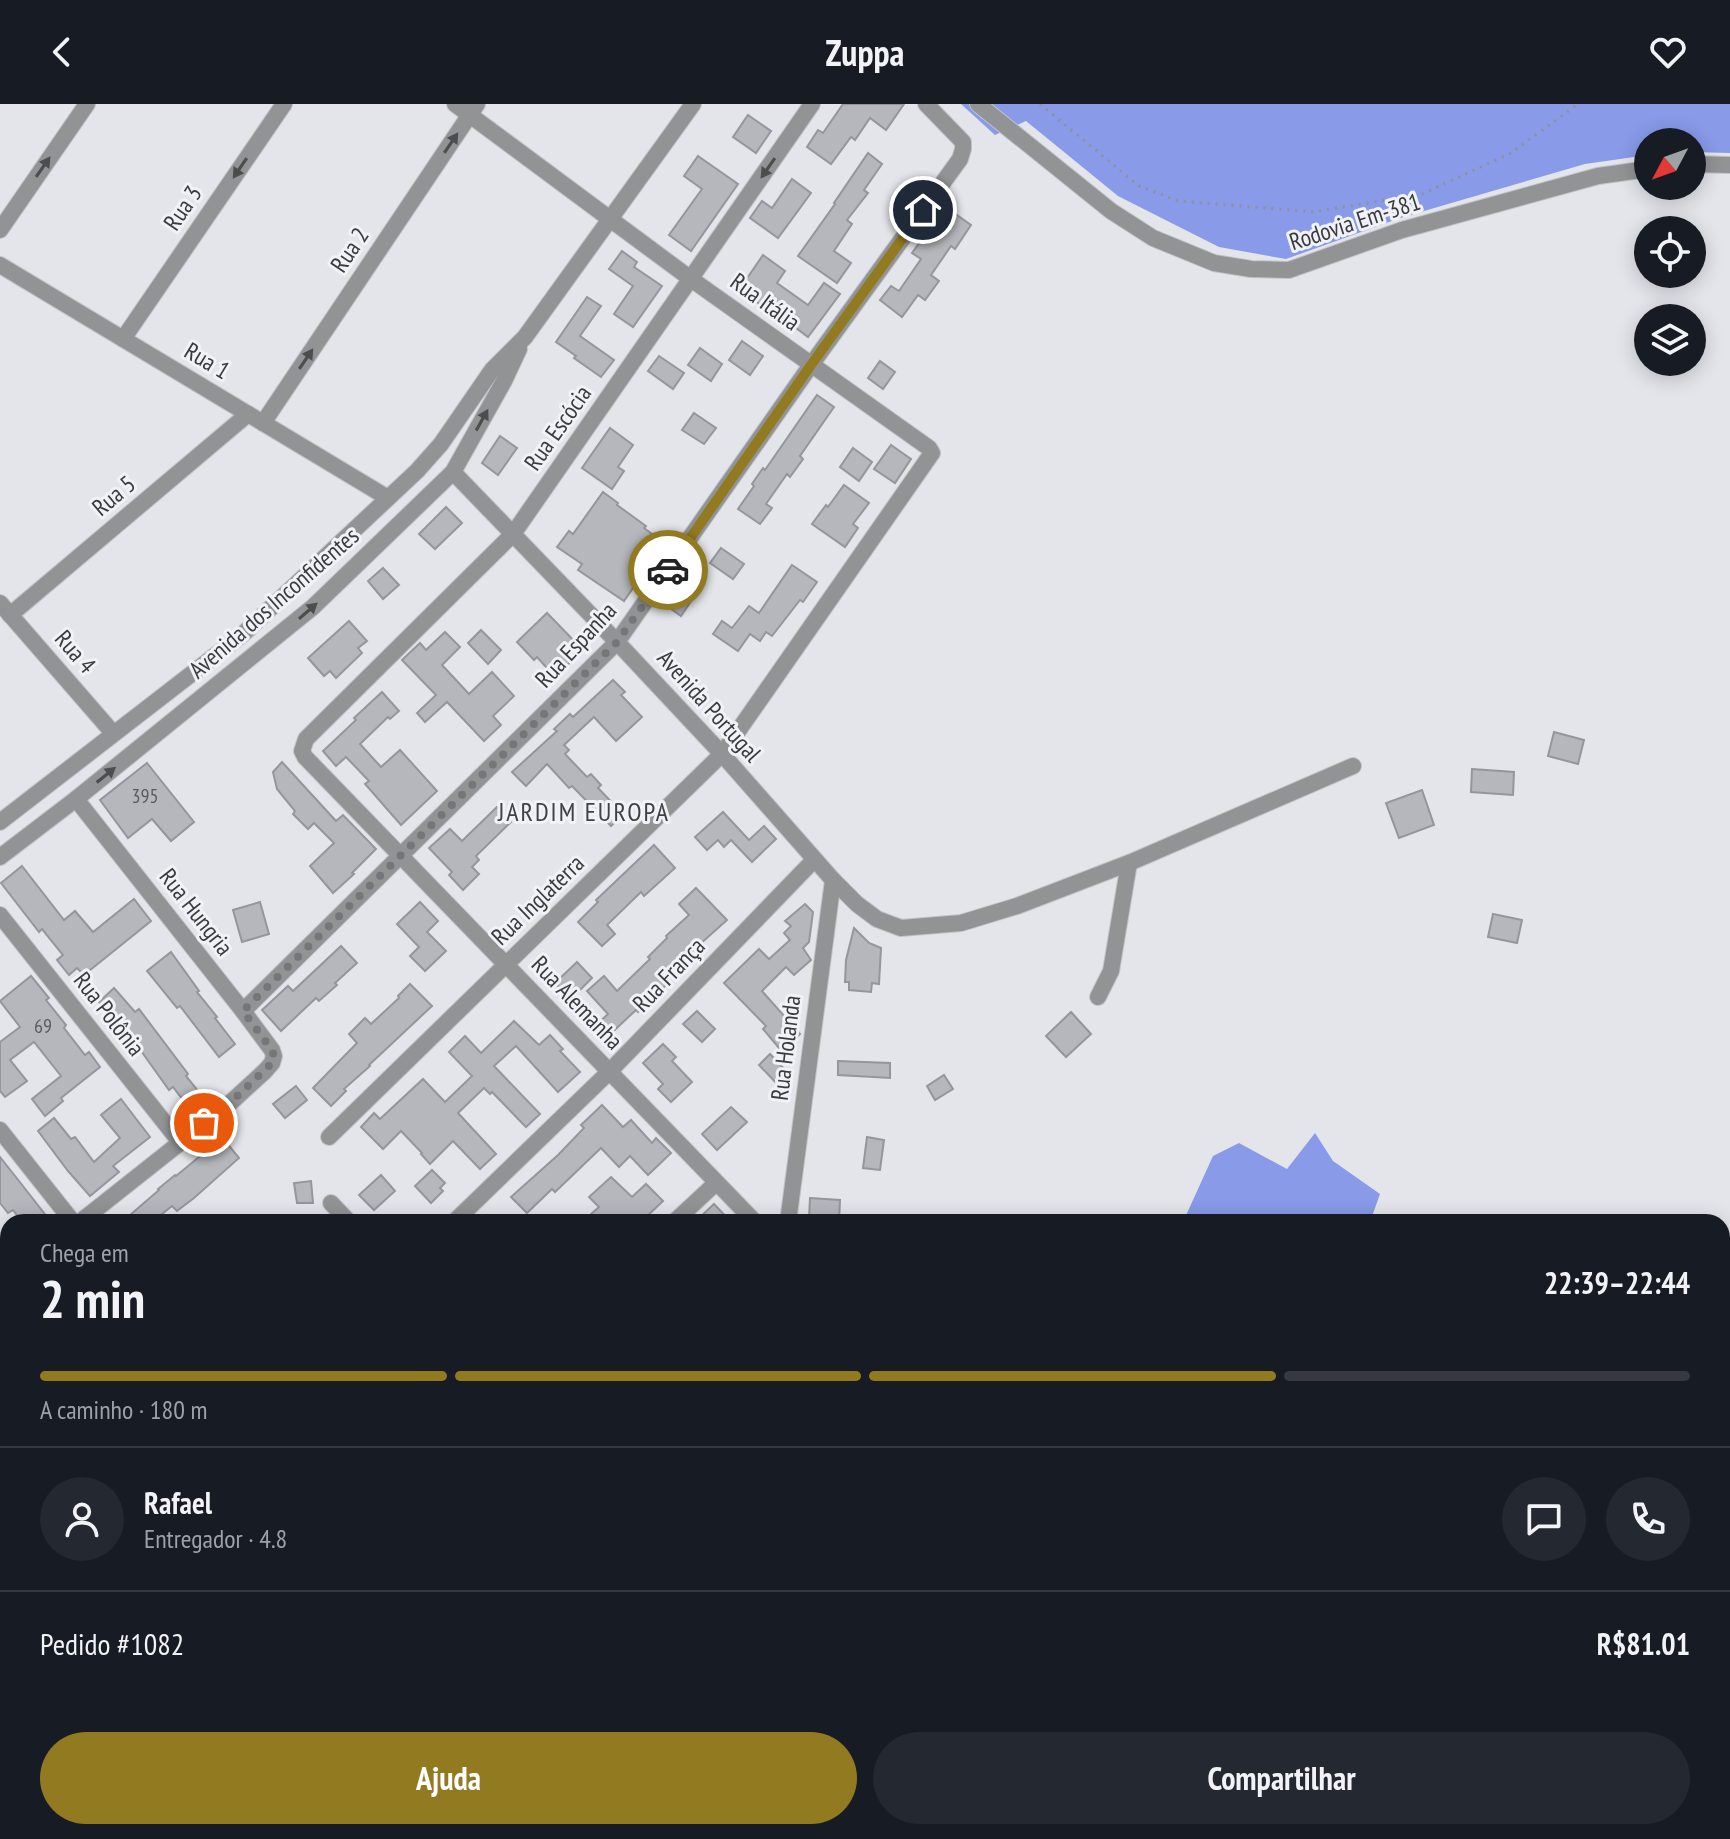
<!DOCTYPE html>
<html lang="pt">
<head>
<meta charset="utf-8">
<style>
	:root { --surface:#171b24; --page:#242831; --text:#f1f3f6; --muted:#9ea1a6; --line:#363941; --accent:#927a20 }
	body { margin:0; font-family:"PT Sans Narrow",sans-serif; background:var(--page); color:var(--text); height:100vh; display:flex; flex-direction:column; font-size:30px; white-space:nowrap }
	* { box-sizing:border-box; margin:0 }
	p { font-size:26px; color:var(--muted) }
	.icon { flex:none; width:44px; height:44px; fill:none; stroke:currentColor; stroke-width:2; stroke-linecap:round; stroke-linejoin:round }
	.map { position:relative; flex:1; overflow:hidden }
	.side { position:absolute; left:0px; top:1110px; width:1730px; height:626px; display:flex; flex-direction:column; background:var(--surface); border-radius:24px 24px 0 0; box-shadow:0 4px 20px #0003 }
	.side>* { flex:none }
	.needle { width:52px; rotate:229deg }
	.buttons { position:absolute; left:1634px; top:24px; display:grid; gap:16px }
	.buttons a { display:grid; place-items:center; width:72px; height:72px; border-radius:50%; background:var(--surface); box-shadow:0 4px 20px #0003; font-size:40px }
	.pin { position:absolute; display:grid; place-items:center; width:68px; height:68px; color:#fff; margin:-34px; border:4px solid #fff; border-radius:50%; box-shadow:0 2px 8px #0007 }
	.courier { position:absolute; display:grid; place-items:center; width:80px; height:80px; margin:-40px; border:6px solid #927a20; border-radius:50%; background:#fff; color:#222; box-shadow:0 2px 10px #0007 }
	.summary em { font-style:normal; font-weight:700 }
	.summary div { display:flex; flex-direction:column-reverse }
	.summary { display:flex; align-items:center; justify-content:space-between; height:136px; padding:0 40px }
	h1 { font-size:52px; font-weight:700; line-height:60px }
	.bar { display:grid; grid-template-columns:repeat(4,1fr); gap:12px 8px; align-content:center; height:96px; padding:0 40px }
	.bar i { height:10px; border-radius:6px; background:var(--line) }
	.bar .current { background:var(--accent) }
	.bar p { grid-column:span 4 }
	.line { display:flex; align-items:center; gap:20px; padding:0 40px; border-top:2px solid var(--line) }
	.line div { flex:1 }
	.round { display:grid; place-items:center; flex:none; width:84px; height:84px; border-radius:42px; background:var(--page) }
	.primary-button { display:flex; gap:16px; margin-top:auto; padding:16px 40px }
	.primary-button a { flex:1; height:92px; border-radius:48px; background:var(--accent); color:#fff; font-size:32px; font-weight:700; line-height:92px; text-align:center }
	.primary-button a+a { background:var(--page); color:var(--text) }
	header { display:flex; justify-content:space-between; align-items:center; height:104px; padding:0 40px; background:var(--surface); font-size:36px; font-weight:700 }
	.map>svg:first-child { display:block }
</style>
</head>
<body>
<header><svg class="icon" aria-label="back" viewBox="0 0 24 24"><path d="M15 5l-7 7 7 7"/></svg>Zuppa<svg class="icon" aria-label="heart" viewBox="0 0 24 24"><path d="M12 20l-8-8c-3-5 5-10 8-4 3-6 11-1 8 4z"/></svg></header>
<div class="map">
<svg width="1730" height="1735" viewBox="0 0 1730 1735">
	<rect width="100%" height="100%" fill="#e3e5ea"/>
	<g fill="#889ae8">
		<polygon points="961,0 1730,0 1730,49 1692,48 1692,38 1648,38 1648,51 1585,60 1400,114 1286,155 1219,143 1118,92 1026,17 995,31"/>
		<polygon points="1315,1029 1333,1057 1380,1090 1370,1118 1183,1118 1213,1052 1239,1039 1287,1065"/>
		<polygon points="8,1191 8,1362 0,1362 0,1198"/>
		<polygon points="864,1728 1089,1728 1088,1735 873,1735"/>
	</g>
	<g fill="#b6b7bc" stroke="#94969b" stroke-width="2">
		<polygon points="843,0 904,0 886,26 870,14 855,36 851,33 831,60 807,43 818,26 823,29"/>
		<polygon points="748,11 771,27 756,49 733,33"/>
		<polygon points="868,49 882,60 864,86 868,89 847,116 852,120 834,147 851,159 837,179 798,152 835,100 834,99"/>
		<polygon points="698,52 738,80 691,147 669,131 702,85 684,72"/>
		<polygon points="792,75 811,89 778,134 750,114 762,97 772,104"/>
		<polygon points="947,104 971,121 955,145 951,142 931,171 939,177 925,196 918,191 902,213 880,196 891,182 899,187 921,155 912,149 925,131 927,133"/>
		<polygon points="622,147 637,158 634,163 662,182 633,223 614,210 633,182 609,165"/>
		<polygon points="763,151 785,167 777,179 808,201 824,179 840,190 808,233 763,199 761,201 739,186"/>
		<polygon points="587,193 601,202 580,232 614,256 601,273 574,254 576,252 556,238"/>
		<polygon points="742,237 763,252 750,271 729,256"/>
		<polygon points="700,244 722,260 711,277 688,261"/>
		<polygon points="659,252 684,269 673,285 648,267"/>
		<polygon points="880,257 895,268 883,285 868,274"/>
		<polygon points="817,291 834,303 800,352 803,355 790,373 787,370 766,400 772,404 760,420 738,405 754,382 752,380 763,364 765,366"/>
		<polygon points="694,309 716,324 704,340 682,326"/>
		<polygon points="610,324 633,341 618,363 624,367 612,385 582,364"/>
		<polygon points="500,332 517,344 498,371 482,359"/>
		<polygon points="891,341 911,355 895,379 874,365"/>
		<polygon points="853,344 872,358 859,377 840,363"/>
		<polygon points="844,381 869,399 853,420 858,424 845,443 812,420 826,401 828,403"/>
		<polygon points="603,388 618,399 617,401 646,422 644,424 664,439 624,497 578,466 582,460 557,443 569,427 573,430"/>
		<polygon points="446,403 462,419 435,445 419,430"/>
		<polygon points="721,444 744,460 733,475 710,459"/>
		<polygon points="792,461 817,478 803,498 800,496 772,532 766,528 760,537 750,530 738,547 713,530 722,517 732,524 749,502 759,509"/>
		<polygon points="383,464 399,481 383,495 368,477"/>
		<polygon points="675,475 696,490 681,512 660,497"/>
		<polygon points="547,509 583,546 555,573 537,553 534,556 517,538"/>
		<polygon points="349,517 367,537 358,544 362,549 336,574 330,567 324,572 308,554"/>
		<polygon points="481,526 501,546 488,560 468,539"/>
		<polygon points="445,528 460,543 442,561 469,590 492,568 514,592 493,612 501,621 484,637 447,598 425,618 417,609 436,591 402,556 420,539 426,546"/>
		<polygon points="613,576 625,588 621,591 642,613 616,637 594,613 564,641 569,646 565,650 587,673 591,670 601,681 598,684 623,710 611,722 572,682 569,684 547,660 526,682 512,668 557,627 554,625 570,610 573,613"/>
		<polygon points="382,588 399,607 390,615 388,613 360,640 381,663 400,646 437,687 401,721 365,680 369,677 346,653 336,662 323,647 356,616 354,614"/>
		<polygon points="1554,628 1584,636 1578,660 1548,652"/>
		<polygon points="282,658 336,717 343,711 376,745 352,769 354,770 333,789 310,762 334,739 314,719 308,725 293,710 295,707 277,685 273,668"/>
		<polygon points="147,659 194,718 171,737 152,715 128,734 100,696"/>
		<polygon points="1472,665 1514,668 1513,691 1471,688"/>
		<polygon points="1422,686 1434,721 1399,734 1386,699"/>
		<polygon points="497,703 511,718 476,752 479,756 472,763 479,770 463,786 449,771 452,768 429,744 450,725 462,737"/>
		<polygon points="723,708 749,736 764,722 776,735 752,758 731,736 724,743 718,736 707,746 695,733"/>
		<polygon points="654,741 675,764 644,792 641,788 607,821 615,830 602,842 578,818 598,798 596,796"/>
		<polygon points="22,762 64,816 75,807 93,828 134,795 151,817 84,871 77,864 69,871 57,856 63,851 42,825 39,828 1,779"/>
		<polygon points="696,784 727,816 679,859 682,862 666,877 668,879 638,908 636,906 605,935 594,923 608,910 587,887 604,872 617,887 650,855 648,853 667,834 666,832 689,811 679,800"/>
		<polygon points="260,798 269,830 242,838 233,806"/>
		<polygon points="420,798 438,817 427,828 446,847 425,867 410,852 419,843 397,820"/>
		<polygon points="805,800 813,808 809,838 803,844 811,856 794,871 786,863 762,887 800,930 792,938 794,941 784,950 763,925 766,922 724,879 759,845 769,855 790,836 784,829 791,822 785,817"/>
		<polygon points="1493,810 1522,816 1517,839 1488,833"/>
		<polygon points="854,824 869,839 881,844 879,880 872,879 871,888 849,886 849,878 845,878 846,856"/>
		<polygon points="341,842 357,859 335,879 337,881 319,897 316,894 281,927 262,906 288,882 293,887"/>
		<polygon points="171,848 199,887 197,888 217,913 215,914 235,940 219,953 180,902 177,904 147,867"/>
		<polygon points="577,858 592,874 571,895 555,879"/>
		<polygon points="31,872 49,894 46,896 66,921 64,924 85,951 89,948 100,963 61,994 63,997 45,1012 32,995 61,972 34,938 10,956 27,977 5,993 0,987 0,938 20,923 0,897"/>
		<polygon points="410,880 432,902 369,961 370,962 344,985 346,987 331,1002 313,984 357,939 349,930 365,914 371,920 399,894 398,892"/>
		<polygon points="114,884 135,908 139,905 188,970 186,972 203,993 189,1004 173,983 169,986 134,937 132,938 99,898"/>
		<polygon points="697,907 715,925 702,938 683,920"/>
		<polygon points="1071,908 1091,930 1066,953 1046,932"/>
		<polygon points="514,917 539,941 550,931 563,945 560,947 580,968 558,988 516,942 494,962 540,1010 526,1023 492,988 490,990 484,984 458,1009 496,1050 480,1065 453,1037 430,1060 421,1050 422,1049 401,1027 383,1045 361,1023 374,1009 380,1015 423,975 445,998 472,972 449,948 465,932 481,949"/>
		<polygon points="663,940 676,953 672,957 692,978 671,998 658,985 663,980 643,959"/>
		<polygon points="770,950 791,972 780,983 759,961"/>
		<polygon points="838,957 890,959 890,974 838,971"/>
		<polygon points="944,971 953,985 935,996 927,982"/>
		<polygon points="296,982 307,996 285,1014 273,1000"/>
		<polygon points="121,995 150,1033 113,1062 119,1068 90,1092 68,1067 38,1027 54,1014 71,1035 75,1033 94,1058 120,1034 101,1011"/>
		<polygon points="602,1001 623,1023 631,1016 652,1039 656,1034 671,1049 648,1071 630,1052 619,1063 601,1044 555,1088 552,1085 527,1109 511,1093 558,1051 584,1024 581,1021"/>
		<polygon points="731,1003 747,1018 717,1046 702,1030"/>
		<polygon points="221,1032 239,1054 194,1094 177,1107 172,1102 152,1118 122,1118 159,1086 158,1085 175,1071 176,1072 205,1048 204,1046"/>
		<polygon points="867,1033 884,1036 880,1066 863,1064"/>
		<polygon points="0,1053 19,1077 51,1118 22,1118 13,1106 8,1109 0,1099"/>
		<polygon points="432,1066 445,1079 440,1084 443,1087 431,1099 415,1082"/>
		<polygon points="381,1071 395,1087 374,1106 359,1091"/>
		<polygon points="611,1073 632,1093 646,1080 663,1097 641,1118 582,1118 599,1103 589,1093"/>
		<polygon points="311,1077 313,1099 297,1099 294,1079"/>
		<polygon points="810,1094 840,1096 839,1118 809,1115"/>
		<polygon points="714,1100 731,1118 695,1118"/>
	</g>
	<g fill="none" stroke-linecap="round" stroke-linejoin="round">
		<g stroke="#c1c3c7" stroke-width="18">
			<g id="minor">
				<polyline points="978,0 1111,107 1153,134 1214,159 1251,165 1289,166 1402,126 1598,72 1648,65"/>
				<polyline points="1692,60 1730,61"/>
				<polyline points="0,126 87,0"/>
				<polyline points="0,161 388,394"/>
				<polyline points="123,235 284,0"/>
				<polyline points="263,319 477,0"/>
				<polyline points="453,368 617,538 722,650 833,776 857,800 877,815 901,824 961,819 1017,802 1129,759 1353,662"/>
				<polyline points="0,499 113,629"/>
				<polyline points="10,511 248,310"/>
				<polyline points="76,695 243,907 272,946 274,952 272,959 265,967 229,1000 80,1118"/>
				<polyline points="0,811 180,1038"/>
				<polyline points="1098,893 1111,867 1129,759"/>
				<polyline points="243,907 617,538 811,261 960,55 963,45 963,38 926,0"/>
				<polyline points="0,1026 73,1118"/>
				<polyline points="329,1033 722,650 932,349 929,344 691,175 610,115"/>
				<polyline points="331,1099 349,1118"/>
				<polyline points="454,1118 609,968 814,756"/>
				<polyline points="674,1118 716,1079"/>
				<polyline points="755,1118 305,653 302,647 306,635 513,430 812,0"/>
				<polyline points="788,1118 833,776"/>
				<polyline points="0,1182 8,1176"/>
				<polyline points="1722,1213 1730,1203"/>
				<polyline points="0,1396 8,1402"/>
				<polyline points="257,1728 258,1735"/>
				<polyline points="1587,1728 1590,1735"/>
			</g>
		</g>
		<g stroke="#c1c3c7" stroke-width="18">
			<g id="tertiary">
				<polyline points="455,0 610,115"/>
				<polyline points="0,718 243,530 417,367 441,340 492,266 525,233 693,0"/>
				<polyline points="0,753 76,695 313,503 453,368 504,277 519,245"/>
			</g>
		</g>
		<polyline stroke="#909195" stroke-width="3" stroke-dasharray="2 6" stroke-linecap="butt" points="1040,0 1139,82 1178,97 1313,108 1422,90 1511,49 1578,0"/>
		<use href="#minor" stroke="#929395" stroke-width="16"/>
		<use href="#tertiary" stroke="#929395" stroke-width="16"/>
	</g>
	<defs><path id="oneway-solid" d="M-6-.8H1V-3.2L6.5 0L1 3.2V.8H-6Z" transform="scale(2)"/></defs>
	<g fill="#4c4d4f">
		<use href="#oneway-solid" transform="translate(451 39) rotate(-56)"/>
		<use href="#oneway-solid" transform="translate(43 63) rotate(-55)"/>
		<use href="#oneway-solid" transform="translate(240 64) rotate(124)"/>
		<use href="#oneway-solid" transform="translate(768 64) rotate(125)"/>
		<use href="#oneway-solid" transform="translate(306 255) rotate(-56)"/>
		<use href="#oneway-solid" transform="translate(482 316) rotate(-61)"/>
		<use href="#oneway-solid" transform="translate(308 507) rotate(-41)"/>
		<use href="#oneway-solid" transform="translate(106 671) rotate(-39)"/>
	</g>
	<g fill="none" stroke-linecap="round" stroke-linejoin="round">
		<polyline stroke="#75767a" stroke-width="8" stroke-dasharray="0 14.4" points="204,1019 229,1000 272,959 274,952 272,946 243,907 617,538 668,466"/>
		<polyline stroke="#927a20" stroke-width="10" points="668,466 811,261 923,106"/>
	</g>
	<g text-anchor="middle" stroke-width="6" stroke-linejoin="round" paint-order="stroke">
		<g font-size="20" fill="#595a5d">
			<text x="145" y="699">395</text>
			<text x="43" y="929">69</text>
		</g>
		<g font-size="24" fill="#3a3b3d" stroke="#f0f2f7">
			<text transform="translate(183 104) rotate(-56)" y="8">Rua 3</text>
			<text transform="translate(1355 118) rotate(-18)" y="8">Rodovia Em-381</text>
			<text transform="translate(350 146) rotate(-56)" y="8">Rua 2</text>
			<text transform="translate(765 198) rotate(36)" y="8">Rua Itália</text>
			<text transform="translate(207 257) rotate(31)" y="8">Rua 1</text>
			<text transform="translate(558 324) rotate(-55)" y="8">Rua Escócia</text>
			<text transform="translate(114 392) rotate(-40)" y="8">Rua 5</text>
			<text transform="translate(274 499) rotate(-41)" y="8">Avenida dos Inconfidentes</text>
			<text transform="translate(576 541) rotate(-47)" y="8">Rua Espanha</text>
			<text transform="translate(75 548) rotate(49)" y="8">Rua 4</text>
			<text transform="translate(709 602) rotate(48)" y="8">Avenida Portugal</text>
			<text transform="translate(538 796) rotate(-44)" y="8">Rua Inglaterra</text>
			<text transform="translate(196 808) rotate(52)" y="8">Rua Hungria</text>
			<text transform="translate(669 871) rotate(-46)" y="8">Rua França</text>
			<text transform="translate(577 899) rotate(46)" y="8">Rua Alemanha</text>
			<text transform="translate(109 910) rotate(52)" y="8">Rua Polônia</text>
			<text transform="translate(786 944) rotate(-83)" y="8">Rua Holanda</text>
		</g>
		<g font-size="26" letter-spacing="2" fill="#404246" stroke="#f0f2f7">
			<text x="584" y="717">JARDIM EUROPA</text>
		</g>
	</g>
</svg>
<div class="buttons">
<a><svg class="needle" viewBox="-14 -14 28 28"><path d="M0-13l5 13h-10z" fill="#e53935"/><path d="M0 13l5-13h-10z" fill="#9ea1a6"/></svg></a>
<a><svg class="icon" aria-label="locate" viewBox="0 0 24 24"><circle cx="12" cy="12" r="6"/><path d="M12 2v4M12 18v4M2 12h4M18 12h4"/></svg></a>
<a><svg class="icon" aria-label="layers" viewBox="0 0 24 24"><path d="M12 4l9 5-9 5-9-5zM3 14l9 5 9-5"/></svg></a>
</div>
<div class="pin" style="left:204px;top:1019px;background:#ea580c"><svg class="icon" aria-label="bag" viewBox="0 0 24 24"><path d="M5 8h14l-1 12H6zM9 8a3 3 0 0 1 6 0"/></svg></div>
<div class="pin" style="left:923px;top:106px;background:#1f2937"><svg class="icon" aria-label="home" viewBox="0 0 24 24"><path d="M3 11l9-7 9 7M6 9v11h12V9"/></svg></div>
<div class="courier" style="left:668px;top:466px"><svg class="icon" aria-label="car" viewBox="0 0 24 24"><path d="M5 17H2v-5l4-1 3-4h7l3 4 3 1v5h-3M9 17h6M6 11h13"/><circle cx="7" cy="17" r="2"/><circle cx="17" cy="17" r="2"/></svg></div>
<section class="side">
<div class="summary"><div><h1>2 min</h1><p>Chega em</p></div><em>22:39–22:44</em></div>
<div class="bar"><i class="current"></i><i class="current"></i><i class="current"></i><i></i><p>A caminho · 180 m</p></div>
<div class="line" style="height:144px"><a class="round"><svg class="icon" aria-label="person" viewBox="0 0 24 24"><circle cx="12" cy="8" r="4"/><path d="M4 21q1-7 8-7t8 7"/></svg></a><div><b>Rafael</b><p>Entregador · 4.8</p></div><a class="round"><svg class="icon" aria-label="chat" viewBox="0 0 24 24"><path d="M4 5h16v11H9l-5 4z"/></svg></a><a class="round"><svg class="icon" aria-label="phone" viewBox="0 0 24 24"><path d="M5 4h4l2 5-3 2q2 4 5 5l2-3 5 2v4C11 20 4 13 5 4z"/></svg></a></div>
<div class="line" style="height:104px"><div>Pedido #1082</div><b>R$81.01</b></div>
<div class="primary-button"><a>Ajuda</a><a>Compartilhar</a></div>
</section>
</div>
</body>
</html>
